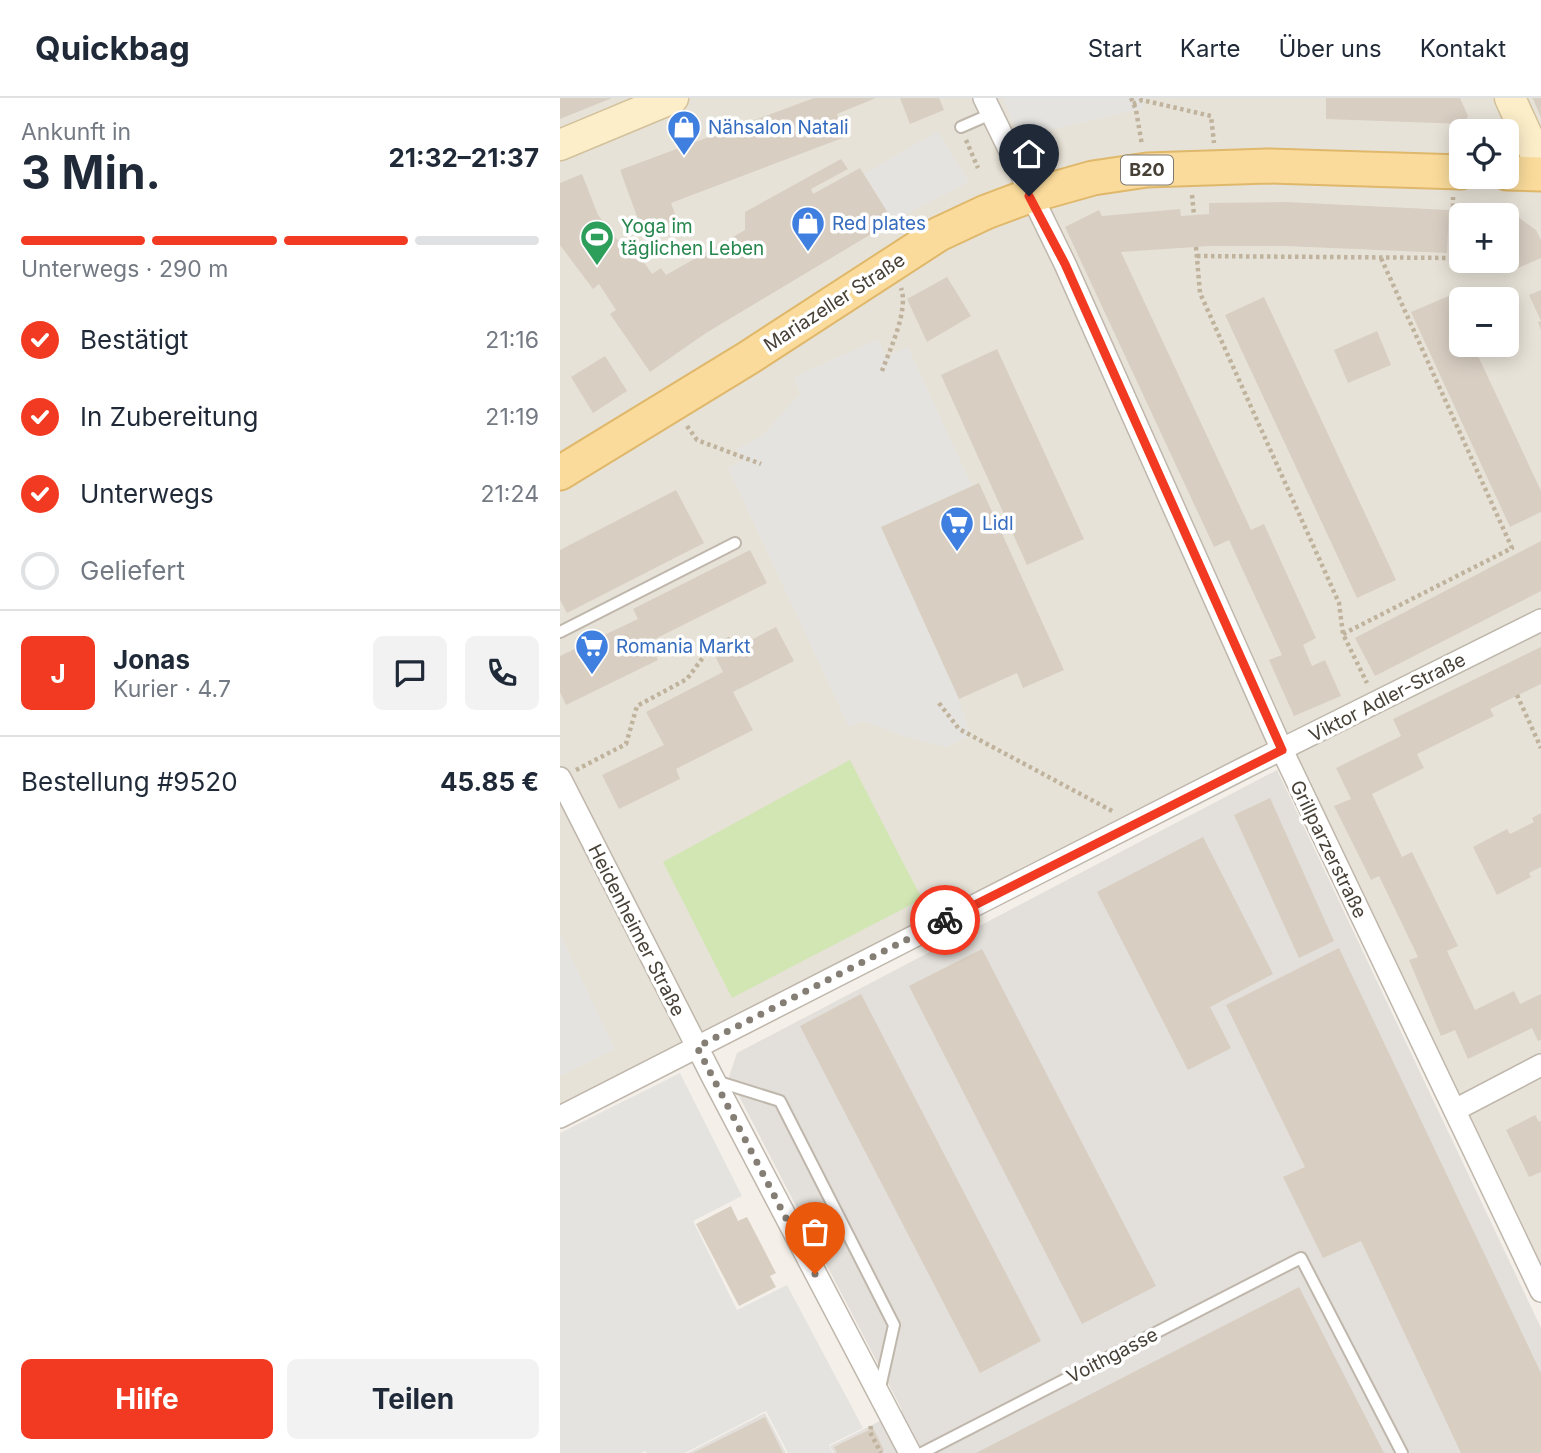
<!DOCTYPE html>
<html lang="de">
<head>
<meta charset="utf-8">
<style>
	:root { --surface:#fff; --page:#f2f2f3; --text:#1f2937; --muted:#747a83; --line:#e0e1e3; --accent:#f23922 }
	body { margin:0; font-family:Inter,sans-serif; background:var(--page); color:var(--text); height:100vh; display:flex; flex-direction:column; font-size:26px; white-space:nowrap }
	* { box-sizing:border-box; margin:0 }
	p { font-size:23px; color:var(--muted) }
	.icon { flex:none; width:38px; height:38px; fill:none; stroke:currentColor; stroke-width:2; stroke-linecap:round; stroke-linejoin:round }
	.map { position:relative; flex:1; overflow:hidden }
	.drawer { display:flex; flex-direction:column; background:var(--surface); width:560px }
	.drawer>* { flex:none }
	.controls { position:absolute; left:889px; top:21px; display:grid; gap:14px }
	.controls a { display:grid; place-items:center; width:70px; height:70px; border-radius:10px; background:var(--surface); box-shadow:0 4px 18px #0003; font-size:35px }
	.pin { position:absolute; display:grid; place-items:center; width:60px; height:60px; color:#fff; margin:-72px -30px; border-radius:50% 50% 50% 0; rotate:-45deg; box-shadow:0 0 7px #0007 }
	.pin .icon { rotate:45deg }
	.courier { position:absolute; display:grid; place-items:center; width:70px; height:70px; margin:-35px; border:5px solid #f23922; border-radius:50%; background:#fff; color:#222; box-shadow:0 2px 9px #0007 }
	.headline em { font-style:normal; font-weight:700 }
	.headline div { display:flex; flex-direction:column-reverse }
	.headline { display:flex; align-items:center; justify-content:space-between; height:119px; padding:0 21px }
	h1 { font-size:46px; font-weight:700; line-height:52px }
	.bar { display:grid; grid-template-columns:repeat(4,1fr); gap:10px 7px; align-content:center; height:84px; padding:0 21px }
	.bar i { height:9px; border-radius:5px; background:var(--line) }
	.bar .active { background:var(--accent) }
	.bar p { grid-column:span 4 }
	.line { display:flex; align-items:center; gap:18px; padding:0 21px; border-top:2px solid var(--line) }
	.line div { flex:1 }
	.round { display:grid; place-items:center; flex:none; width:74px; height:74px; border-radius:10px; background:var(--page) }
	ol { padding:0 21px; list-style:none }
	li { display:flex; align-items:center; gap:21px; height:77px }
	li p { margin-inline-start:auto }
	li .icon { padding:7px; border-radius:50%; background:var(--accent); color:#fff; stroke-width:4 }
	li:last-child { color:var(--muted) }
	li i { width:38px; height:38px; border:4px solid var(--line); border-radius:50% }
	.cta { display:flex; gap:14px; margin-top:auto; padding:14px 21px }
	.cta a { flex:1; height:80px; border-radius:10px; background:var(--accent); color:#fff; font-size:28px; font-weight:700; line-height:80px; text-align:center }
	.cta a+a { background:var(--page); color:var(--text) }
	header { display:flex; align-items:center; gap:42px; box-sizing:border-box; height:98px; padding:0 35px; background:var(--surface); border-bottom:2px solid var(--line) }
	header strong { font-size:33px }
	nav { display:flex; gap:38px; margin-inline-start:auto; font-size:24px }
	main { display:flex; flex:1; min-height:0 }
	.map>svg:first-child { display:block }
</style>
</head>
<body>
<header>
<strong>Quickbag</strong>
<nav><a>Start</a><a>Karte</a><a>Über uns</a><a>Kontakt</a></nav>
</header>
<main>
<section class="drawer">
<div class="headline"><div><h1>3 Min.</h1><p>Ankunft in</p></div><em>21:32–21:37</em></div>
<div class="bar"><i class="active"></i><i class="active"></i><i class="active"></i><i></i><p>Unterwegs · 290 m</p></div>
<ol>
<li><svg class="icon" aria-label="check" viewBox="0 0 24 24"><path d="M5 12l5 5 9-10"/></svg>Bestätigt<p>21:16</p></li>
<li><svg class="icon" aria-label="check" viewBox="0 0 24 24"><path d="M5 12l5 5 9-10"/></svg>In Zubereitung<p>21:19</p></li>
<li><svg class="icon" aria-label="check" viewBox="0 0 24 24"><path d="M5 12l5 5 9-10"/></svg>Unterwegs<p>21:24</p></li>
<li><i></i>Geliefert</li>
</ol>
<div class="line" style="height:126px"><b class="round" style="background:var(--accent);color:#fff">J</b><div><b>Jonas</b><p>Kurier · 4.7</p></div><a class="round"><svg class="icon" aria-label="chat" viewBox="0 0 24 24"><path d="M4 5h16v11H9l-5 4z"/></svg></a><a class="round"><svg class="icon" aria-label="phone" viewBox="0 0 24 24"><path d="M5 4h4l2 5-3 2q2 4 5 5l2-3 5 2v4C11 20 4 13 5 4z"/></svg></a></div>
<div class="line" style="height:91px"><div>Bestellung #9520</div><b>45.85 €</b></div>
<div class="cta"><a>Hilfe</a><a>Teilen</a></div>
</section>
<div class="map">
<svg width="981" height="1355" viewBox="0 0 981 1355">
	<rect width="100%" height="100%" fill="#f4f0e9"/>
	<path fill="#e7e2d7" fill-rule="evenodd" d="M0,0h981v1181l-73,-165 -181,-378 -727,374zM901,33h46v46h-46zM901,117h46v46h-46zM901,201h46v46h-46z"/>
	<g fill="#e3dfda">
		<polygon points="717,672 981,1230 981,1355 274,1355 270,1348 342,1312 169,979 177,955"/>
		<polygon points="205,1315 226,1355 128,1355"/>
	</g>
	<polygon fill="#d1e6b3" points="290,662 362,801 172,900 103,764"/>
	<g fill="#e5e3e0">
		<polygon points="443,0 581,0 585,10 459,39"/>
		<polygon points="378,33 409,84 333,123 304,76"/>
		<polygon points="318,241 326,259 348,249 412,388 321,429 399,601 410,638 386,649 343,638 303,623 289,629 168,370 182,362 177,351 203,337 240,295 234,279"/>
		<polygon points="0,836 55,951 0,978"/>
		<polygon points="120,975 182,1098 133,1123 177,1212 227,1187 303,1330 269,1347 273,1355 228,1355 206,1313 125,1355 87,1355 85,1353 81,1355 0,1355 0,1035"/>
	</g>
	<g fill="#d8cec2">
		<polygon points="0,0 52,0 0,21"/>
		<polygon points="254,0 316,0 277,16 285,39 111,105 120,130 86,143 60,72"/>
		<polygon points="340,0 379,0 384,12 350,26"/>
		<polygon points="766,0 900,0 908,18 903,26 766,21"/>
		<polygon points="972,0 981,0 981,20 974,3"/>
		<polygon points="281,61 288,71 251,91 253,96 300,70 333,123 146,235 90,274 50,216 56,212 39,186 33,191 0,147 0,85 22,76 38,117 60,145 68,141 92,176 101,170 106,177 185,132 185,114"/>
		<polygon points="726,104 889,112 887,155 726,148 649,148 561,154 691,432 704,426 756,540 743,547 752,568 765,562 781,598 734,618 709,562 722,557 669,442 654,449 505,129 539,112 542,118 620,111 621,118 649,116 649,105"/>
		<polygon points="899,114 928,115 928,117 899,117"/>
		<polygon points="947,116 954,116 976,132 981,142 981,160 956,171 944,163 947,163"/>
		<polygon points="899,122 901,122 901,154 898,154"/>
		<polygon points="387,179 411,218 367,244 347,201"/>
		<polygon points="981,192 981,232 978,224 981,223 969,197"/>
		<polygon points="891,197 901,221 901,247 913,247 981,393 981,414 950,429 851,214"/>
		<polygon points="704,199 836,482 797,500 665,217"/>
		<polygon points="817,233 831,267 788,285 774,252"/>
		<polygon points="437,251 524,441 467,467 381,277"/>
		<polygon points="45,258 67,293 33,315 11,279"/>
		<polygon points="419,385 504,572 463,590 457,575 399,601 321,429"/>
		<polygon points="116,392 144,445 7,515 0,502 0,452"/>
		<polygon points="981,443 981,493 815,578 795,540"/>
		<polygon points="190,452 207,485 89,544 98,562 6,607 0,594 0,558 78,521 73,511"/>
		<polygon points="216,529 234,563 173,594 193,632 116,671 120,681 59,711 42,677 104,647 86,614 163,574 156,560"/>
		<polygon points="981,549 981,586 930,611 934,618 857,656 864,670 812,696 842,759 852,754 898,848 887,853 915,912 954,893 960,906 981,896 981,942 978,943 972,930 908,961 895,932 881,938 849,862 858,859 819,778 811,782 774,708 791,701 776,670 841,638 833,621"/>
		<polygon points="710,700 774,843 739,860 674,717"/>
		<polygon points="981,715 981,769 969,775 971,779 937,797 913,749 947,731 950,736 974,724 972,720"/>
		<polygon points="643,739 713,876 650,909 671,950 628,972 537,794"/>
		<polygon points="779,850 981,1275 981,1355 901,1355 801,1143 763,1160 723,1079 745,1069 666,907"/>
		<polygon points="422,851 596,1188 522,1226 349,888"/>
		<polygon points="301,896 481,1243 420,1275 240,928"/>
		<polygon points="975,1017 979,1024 981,1023 981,1074 969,1079 946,1032"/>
		<polygon points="171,1108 178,1123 187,1119 216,1175 210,1178 216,1189 179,1208 136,1126"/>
		<polygon points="739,1189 824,1355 416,1355 718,1200"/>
		<polygon points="205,1319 223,1355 133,1355"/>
		<polygon points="313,1330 324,1352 317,1355 277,1355 274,1349"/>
	</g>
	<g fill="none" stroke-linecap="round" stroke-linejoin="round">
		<g stroke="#bfb7ac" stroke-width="14">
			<g id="lane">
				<polyline points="401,29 431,16"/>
				<polyline points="0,534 175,445"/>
				<polyline points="156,983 220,1003 334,1227 319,1294"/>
				<polyline points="362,1355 741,1160 842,1355"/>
			</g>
		</g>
		<g stroke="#bfb7ac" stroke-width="24">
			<g id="street">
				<polyline points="424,0 505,166 722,652 981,1193"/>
				<polyline points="0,680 154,982 350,1355"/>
				<polyline points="895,1012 981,967"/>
				<polyline points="0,1019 688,668 981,522"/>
			</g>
		</g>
		<g stroke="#d2c19a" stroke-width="33">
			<g id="secondary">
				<polyline points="950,0 981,68"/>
				<polyline points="0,47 113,0"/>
			</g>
		</g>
		<g stroke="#dfb86b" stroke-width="37">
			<g id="primary">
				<polyline points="947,75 981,76"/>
				<polyline points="0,375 188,260 379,136 426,114 469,98 533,80 587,72 708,68 901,74"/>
			</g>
		</g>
		<g stroke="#c0b39d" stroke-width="4.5" stroke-dasharray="3.5 3.5" stroke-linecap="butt">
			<polyline points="571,0 576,12 582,47"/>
			<polyline points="573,6 582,2 651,18 654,45"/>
			<polyline points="406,42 418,70"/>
			<polyline points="632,97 634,117"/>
			<polyline points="636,149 640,195 779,505 783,536 807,585"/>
			<polyline points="637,158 894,160 893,99"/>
			<path d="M322,273c8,-22 27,-61 19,-83"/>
			<polyline points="127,328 137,342 201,366"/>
			<polyline points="783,536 952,450 821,160"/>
			<polyline points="957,597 981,650"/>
			<polyline points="379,605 399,631 554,714"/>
			<polyline points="16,672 66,646 77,608 127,581 150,550 170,541"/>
			<polyline points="311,1328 310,1334 321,1355"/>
		</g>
		<use href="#lane" stroke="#fff" stroke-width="10"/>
		<use href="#street" stroke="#fff" stroke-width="21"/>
		<use href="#secondary" stroke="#fdeeca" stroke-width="30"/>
		<use href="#primary" stroke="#fadb9b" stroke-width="33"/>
	</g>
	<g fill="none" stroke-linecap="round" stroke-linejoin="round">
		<polyline stroke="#847e75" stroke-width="7" stroke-dasharray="0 12.6" points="255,1176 137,949 385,822"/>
		<polyline stroke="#f23922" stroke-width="9" points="385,822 722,652 505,166 469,98"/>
	</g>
	<defs>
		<g id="shop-pin" transform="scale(1.75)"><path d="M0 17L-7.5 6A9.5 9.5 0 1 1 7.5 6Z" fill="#3f7fe0" stroke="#fff"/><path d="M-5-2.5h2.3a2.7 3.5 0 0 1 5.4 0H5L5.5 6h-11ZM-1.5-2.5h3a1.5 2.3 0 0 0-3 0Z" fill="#fff"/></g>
		<g id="stadium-pin" transform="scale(1.75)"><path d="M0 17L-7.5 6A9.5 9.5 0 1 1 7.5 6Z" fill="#2e9e5b" stroke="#fff"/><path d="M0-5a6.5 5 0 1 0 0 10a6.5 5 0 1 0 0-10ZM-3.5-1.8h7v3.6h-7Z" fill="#fff"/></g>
		<g id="supermarket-pin" transform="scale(1.75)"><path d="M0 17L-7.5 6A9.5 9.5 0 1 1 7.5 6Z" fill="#3f7fe0" stroke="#fff"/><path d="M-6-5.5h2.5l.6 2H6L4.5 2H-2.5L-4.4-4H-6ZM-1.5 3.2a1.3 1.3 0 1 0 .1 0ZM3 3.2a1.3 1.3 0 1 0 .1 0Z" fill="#fff"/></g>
	</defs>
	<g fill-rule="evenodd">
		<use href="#shop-pin" x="124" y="29"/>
		<use href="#shop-pin" x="248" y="125"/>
		<use href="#stadium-pin" x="37" y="139"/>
		<use href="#supermarket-pin" x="397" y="425"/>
		<use href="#supermarket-pin" x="32" y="548"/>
	</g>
	<g text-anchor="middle" stroke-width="7" stroke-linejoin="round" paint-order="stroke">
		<rect fill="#fff" stroke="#7e7973" stroke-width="2" x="561" y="57.5" width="52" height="29" rx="5"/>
		<g font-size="18" font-weight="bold" fill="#474037">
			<text x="587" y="78">B20</text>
		</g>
		<g font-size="19" fill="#366cbe" stroke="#fff" text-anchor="start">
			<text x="148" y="36">Nähsalon Natali</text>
			<text x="272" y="132">Red plates</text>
			<text x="422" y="432">Lidl</text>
			<text x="56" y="555">Romania Markt</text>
		</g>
		<g font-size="19" fill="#27864d" stroke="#fff" text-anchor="start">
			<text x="61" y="135">Yoga im<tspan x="61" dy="22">täglichen Leben</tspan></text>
		</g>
		<g font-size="19" fill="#474037" stroke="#fff">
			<text transform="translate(274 204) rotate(-33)" y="7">Mariazeller Straße</text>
			<text transform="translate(827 599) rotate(-27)" y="7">Viktor Adler-Straße</text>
			<text transform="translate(769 751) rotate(64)" y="7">Grillparzerstraße</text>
			<text transform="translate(77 832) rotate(63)" y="7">Heidenheimer Straße</text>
			<text transform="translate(552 1257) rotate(-27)" y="7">Voithgasse</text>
		</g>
	</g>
</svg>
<div class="controls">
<a><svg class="icon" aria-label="locate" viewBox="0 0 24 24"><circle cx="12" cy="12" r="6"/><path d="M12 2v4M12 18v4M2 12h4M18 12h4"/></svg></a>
<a>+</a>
<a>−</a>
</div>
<div class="pin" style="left:255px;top:1176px;background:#ea580c"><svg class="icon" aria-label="bag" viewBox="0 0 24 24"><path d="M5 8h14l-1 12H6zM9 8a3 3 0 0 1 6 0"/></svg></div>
<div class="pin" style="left:469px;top:98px;background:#1f2937"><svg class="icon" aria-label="home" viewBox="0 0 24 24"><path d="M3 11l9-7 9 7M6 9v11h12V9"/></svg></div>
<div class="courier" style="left:385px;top:822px"><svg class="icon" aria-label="bike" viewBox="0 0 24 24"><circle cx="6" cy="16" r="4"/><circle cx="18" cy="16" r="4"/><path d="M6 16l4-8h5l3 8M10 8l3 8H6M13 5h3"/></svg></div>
</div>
</main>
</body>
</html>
